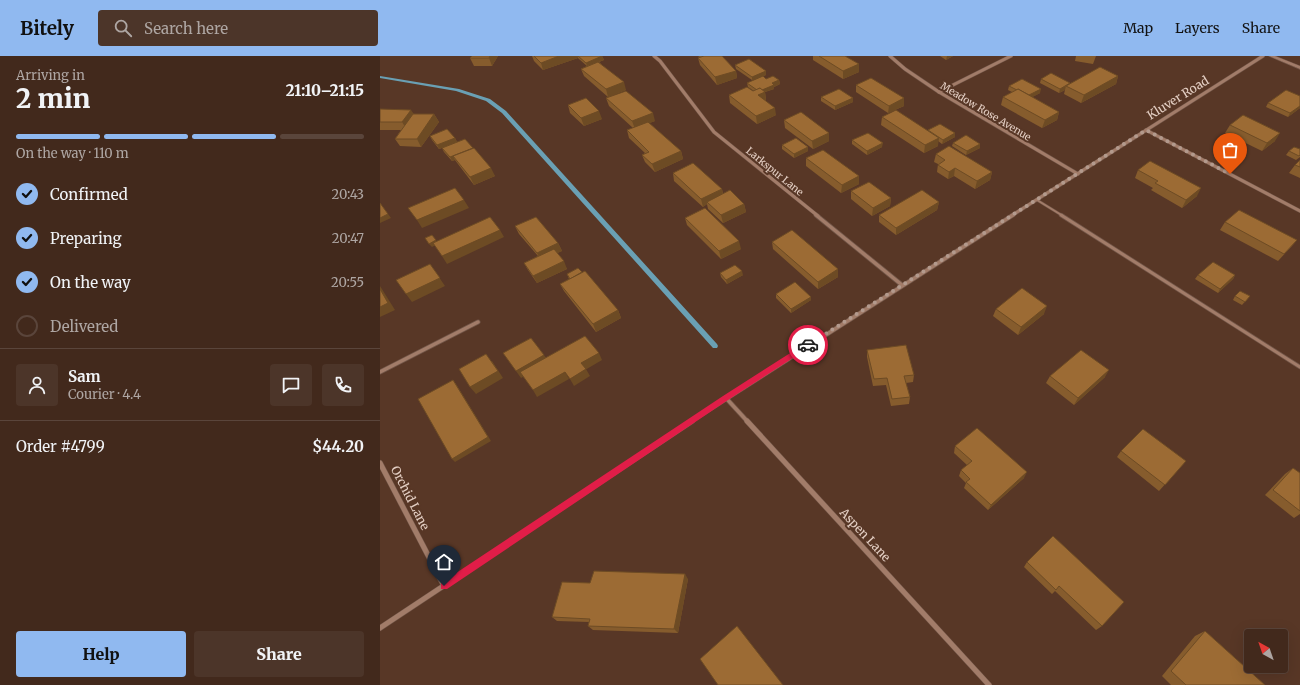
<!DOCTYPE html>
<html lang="en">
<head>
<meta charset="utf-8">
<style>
	:root { --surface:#42291c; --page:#4c3529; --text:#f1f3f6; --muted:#aea6a3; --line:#5a453b; --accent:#90b9f0 }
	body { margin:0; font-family:Merriweather,serif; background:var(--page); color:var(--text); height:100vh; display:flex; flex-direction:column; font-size:15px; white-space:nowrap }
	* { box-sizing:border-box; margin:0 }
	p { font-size:13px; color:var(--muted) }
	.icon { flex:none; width:22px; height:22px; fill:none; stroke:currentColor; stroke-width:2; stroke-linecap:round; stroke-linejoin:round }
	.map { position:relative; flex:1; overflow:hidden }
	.panel { display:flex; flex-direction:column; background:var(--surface); width:380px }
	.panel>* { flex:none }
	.needle { width:26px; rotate:320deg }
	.controls { position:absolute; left:864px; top:573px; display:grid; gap:8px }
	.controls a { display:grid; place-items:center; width:44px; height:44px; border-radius:4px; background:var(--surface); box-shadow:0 4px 16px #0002,0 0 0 1px var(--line); font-size:20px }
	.pin { position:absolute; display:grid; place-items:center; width:34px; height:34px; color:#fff; margin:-41px -17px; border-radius:50% 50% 50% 0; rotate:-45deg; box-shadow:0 0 4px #0007 }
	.pin .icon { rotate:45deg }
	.courier { position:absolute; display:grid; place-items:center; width:40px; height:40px; margin:-20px; border:3px solid #e11d48; border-radius:50%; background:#fff; color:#222; box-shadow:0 1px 5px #0007 }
	.overview em { font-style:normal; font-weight:800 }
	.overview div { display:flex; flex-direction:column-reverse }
	.overview { display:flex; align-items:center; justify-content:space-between; height:68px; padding:0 16px }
	h1 { font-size:26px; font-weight:800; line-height:30px }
	.bar { display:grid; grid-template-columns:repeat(4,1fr); gap:6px 4px; align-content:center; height:48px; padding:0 16px }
	.bar i { height:5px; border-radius:3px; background:var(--line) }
	.bar .selected { background:var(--accent) }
	.bar p { grid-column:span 4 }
	.line { display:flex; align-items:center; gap:10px; padding:0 16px; border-top:1px solid var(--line) }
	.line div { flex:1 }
	.round { display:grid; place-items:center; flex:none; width:42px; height:42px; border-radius:4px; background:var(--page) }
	ol { padding:0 16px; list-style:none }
	li { display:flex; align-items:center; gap:12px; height:44px }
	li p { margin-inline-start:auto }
	li .icon { padding:4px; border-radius:50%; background:var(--accent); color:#111; stroke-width:4 }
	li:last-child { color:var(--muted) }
	li i { width:22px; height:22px; border:2px solid var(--line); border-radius:50% }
	.button { display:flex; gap:8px; margin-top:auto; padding:8px 16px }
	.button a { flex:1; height:46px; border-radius:4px; background:var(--accent); color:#111; font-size:16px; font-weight:800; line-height:46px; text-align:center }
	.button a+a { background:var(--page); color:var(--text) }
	header { display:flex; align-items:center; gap:24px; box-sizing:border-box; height:56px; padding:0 20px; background:var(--accent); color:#111 }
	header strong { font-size:19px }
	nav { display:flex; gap:22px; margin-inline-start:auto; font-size:14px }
	.search { width:280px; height:36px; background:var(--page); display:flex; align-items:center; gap:10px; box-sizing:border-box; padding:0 14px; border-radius:4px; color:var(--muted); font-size:15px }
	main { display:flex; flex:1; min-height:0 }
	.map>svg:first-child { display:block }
</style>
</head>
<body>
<header>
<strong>Bitely</strong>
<div class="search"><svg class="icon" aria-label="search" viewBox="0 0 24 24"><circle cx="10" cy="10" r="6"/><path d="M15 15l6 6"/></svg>Search here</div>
<nav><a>Map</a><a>Layers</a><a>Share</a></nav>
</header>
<main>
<section class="panel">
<div class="overview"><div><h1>2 min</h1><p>Arriving in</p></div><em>21:10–21:15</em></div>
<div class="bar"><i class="selected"></i><i class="selected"></i><i class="selected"></i><i></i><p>On the way · 110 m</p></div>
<ol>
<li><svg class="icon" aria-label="check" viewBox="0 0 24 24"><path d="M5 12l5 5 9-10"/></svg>Confirmed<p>20:43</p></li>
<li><svg class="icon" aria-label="check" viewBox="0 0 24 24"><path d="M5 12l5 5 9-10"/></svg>Preparing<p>20:47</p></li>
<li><svg class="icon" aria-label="check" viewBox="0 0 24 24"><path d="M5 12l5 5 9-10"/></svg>On the way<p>20:55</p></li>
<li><i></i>Delivered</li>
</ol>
<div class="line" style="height:72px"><a class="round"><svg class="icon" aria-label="person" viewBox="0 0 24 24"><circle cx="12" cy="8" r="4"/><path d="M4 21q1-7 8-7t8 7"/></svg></a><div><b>Sam</b><p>Courier · 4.4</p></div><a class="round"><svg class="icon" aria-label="chat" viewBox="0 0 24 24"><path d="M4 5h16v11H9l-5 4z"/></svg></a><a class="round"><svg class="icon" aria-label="phone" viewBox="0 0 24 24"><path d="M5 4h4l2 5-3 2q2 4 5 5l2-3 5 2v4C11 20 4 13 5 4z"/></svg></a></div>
<div class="line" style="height:52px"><div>Order #4799</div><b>$44.20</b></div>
<div class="button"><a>Help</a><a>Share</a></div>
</section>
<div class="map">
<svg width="920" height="629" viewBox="0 0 920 629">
	<rect width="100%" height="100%" fill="#583726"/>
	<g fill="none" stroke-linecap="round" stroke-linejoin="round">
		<polygon fill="#6aa0b4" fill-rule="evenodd" points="0,20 79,33 110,43 126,55 337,288 338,290 337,292 333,292 122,57 106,45 76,35 0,22"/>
		<g stroke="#725648" stroke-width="3">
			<polyline id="service-far1" points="657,144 683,160"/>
		</g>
		<g stroke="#725648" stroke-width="4.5">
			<polyline id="service" points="681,159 920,311"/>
		</g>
		<g stroke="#725648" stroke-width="4">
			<g id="minor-far2">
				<polyline points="274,0 280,5 334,76 438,160"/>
				<polyline points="510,0 525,13 559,36 698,118"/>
				<polyline points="559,36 631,0"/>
				<polyline points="766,74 920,155"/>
				<polyline points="631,160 883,0"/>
			</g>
		</g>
		<g stroke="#725648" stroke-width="5">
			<g id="minor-far1">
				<polyline points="436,159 522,229"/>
				<polyline points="0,316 98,266"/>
				<polyline points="346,342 368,366"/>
				<polyline points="310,366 633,159"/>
			</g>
		</g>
		<g stroke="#725648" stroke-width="6">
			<g id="minor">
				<polyline points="367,365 609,629"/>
				<polyline points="0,407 64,530"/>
				<polyline points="0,572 312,365"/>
			</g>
		</g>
		<g stroke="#725648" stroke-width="1">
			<polygon id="tertiary" points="889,0 895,0 920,10 920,13"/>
		</g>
		<use href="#service-far1" stroke="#a27c69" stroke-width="2"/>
		<use href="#service" stroke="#a27c69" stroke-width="3"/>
		<use href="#minor-far2" stroke="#a27c69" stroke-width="3"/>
		<use href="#minor-far1" stroke="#a27c69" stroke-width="3.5"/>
		<use href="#minor" stroke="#a27c69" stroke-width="5"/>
		<use href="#tertiary" fill="#a27c69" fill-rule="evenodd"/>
	</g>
	<g fill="#865c2d">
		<polygon points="92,0 118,0 112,10 94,10 90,2"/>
		<polygon points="152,0 222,0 224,4 219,6 246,34 228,41 204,20 201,13 207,10 199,3 198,2 163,14 154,5"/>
		<polygon points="318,0 342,0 356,15 357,22 337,29 320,9 318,2 320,1"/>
		<polygon points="433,0 465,0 479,16 463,23 433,4"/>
		<polygon points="560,0 573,0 566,4"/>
		<polygon points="696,0 716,0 713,8 695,5"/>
		<polygon points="355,9 386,15 386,19 372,24 356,13"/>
		<polygon points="738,20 736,28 701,47 684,38 685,34 679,37 660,27 661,23 690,27"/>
		<polygon points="386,23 399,24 400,28 394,31 394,33 385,36 386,44 385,44 396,59 377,68 350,47 349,39 374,35 368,31 367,27"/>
		<polygon points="476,29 524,42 524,50 508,57 476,36"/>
		<polygon points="629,30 660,37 652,41 679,56 677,64 662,72 621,49 623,41 632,36 628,34"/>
		<polygon points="441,41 473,46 455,54 441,45"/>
		<polygon points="226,42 275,65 269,67 301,95 303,103 275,116 265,106 262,99 265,97 249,82 247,74 253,72 229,50"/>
		<polygon points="888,47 920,52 908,61 886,51"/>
		<polygon points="188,49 222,63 204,70 190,57"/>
		<polygon points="0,53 34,58 54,58 59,66 41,91 20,90 15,83 21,74 0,74"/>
		<polygon points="502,61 548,75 575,81 562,88 558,85 558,90 544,97 501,69"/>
		<polygon points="404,64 449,77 449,85 433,93 405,72"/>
		<polygon points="850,69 895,85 882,95 845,77"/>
		<polygon points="50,80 75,82 77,86 115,120 94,129 78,108 75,104 72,105 64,96 62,92 59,93 52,84"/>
		<polygon points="472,84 502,91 487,99 472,88"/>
		<polygon points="573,87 600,88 600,92 586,99 572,90"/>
		<polygon points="402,89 428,91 428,95 414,102 402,93"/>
		<polygon points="920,93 920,101 916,104 906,99 909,95"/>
		<polygon points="556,98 612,116 610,124 595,133 574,120 568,123 557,116 558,108 554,106"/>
		<polygon points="426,102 479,128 461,137 426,110"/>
		<polygon points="920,104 920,122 909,117 915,109"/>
		<polygon points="758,114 817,140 802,152 771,134 773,132 755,122"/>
		<polygon points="293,117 342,133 343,138 364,148 366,156 343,167 328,153 327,148 323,151 294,125"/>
		<polygon points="471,135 511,142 510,150 492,160 471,143"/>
		<polygon points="559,146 557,154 516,179 499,166 499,159"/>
		<polygon points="305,162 361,193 341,203 307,169"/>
		<polygon points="845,166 917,184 911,191 898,205 840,174"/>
		<polygon points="135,170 178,187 182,195 177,197 187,213 157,227 148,214 144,207 158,200 139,178"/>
		<polygon points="392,186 458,213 458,221 438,233 393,193"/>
		<polygon points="340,217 363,219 347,228 341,221"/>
		<polygon points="187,218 238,254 241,262 216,276 184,235 180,228 189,223"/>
		<polygon points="818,219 855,219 853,223 838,237 815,223"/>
		<polygon points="396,238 431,244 411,257 396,242"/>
		<polygon points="855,240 870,240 862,249 853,244"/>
		<polygon points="616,253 664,258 638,279 613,260"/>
		<polygon points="487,294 534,319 533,326 526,327 530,341 529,348 511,350 506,329 493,330 487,301"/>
		<polygon points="670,320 725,321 694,349 666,327"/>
		<polygon points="575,390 644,422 608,454 584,432 586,427 579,420 581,414 587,409 574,397"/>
		<polygon points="741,395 806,405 779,435 737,401"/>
		<polygon points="913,412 920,417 920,458 914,462 885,439 905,418"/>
		<polygon points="673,480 722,570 716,574 675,535 672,538 644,511 647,506"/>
		<polygon points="308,523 298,577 213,574 208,570 209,566 177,565 172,561 210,527"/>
		<polygon points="825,575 885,629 791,629 782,620 815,580"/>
	</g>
	<g fill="#6d4b24">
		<polygon points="110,0 118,0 112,10 109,2"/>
		<polygon points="179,0 198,0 198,2 163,14 161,7"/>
		<polygon points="222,0 224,4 207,10 206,7"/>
		<polygon points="567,0 573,0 566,4"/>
		<polygon points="479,8 479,16 463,23 463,15"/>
		<polygon points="356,15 357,22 337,29 335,21"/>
		<polygon points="386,15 386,19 372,24 372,21"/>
		<polygon points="738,20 736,28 701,47 704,39"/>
		<polygon points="399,24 400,28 394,31 394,33 385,36 386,44 379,47 378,35 392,27"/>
		<polygon points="244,26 246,34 228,41 226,33"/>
		<polygon points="686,30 685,34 679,37 680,33"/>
		<polygon points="661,33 660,37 647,44 648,40"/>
		<polygon points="473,42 473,46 455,54 455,50"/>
		<polygon points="524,42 524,50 508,57 509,50"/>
		<polygon points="920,50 920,52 908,61 910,57"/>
		<polygon points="395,52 396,59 377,68 376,60"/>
		<polygon points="31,54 36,61 27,74 22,66"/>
		<polygon points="219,55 222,63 204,70 201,62"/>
		<polygon points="679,56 677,64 662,72 665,64"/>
		<polygon points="273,57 275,65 255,73 252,65"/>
		<polygon points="54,58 59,66 41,91 37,83"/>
		<polygon points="449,77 449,85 433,93 432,85"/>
		<polygon points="575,77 575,81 562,88 563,84"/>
		<polygon points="900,77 895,85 882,95 887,87"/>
		<polygon points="75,82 77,86 59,93 57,89"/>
		<polygon points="559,82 558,90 544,97 545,89"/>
		<polygon points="503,87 502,91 487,99 487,95"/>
		<polygon points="600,88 600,92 586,99 587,95"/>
		<polygon points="428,91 428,95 414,102 414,98"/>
		<polygon points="93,92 73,100 75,104 72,105 70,101"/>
		<polygon points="301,95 303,103 275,116 272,108"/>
		<polygon points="111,112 115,120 94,129 90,121"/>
		<polygon points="575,112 574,120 568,123 569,116"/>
		<polygon points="612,116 610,124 595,133 597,125"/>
		<polygon points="479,120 479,128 461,137 462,129"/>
		<polygon points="821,132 817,140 802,152 806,144"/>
		<polygon points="342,133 343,140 327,146 327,148 323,151 321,143"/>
		<polygon points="511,142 510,150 492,160 493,152"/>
		<polygon points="84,144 89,152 42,172 37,164"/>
		<polygon points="559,146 557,154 516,179 516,172"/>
		<polygon points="0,147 11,162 0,167"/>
		<polygon points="364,148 366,156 343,167 341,159"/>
		<polygon points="120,174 124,181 67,208 62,200"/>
		<polygon points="56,184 58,188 52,191 49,188"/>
		<polygon points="359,185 361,193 341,203 339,195"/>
		<polygon points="178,187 182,195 161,205 157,197"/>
		<polygon points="184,205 187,213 157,227 153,220"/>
		<polygon points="50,208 65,230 32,246 26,238"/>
		<polygon points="458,213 458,221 438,233 438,226"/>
		<polygon points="362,215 363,219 347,228 346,224"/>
		<polygon points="855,219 853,223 838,237 840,233"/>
		<polygon points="0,230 15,254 0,261"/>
		<polygon points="431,241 431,244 411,257 411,253"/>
		<polygon points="667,250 664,258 638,279 641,271"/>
		<polygon points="238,254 241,262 216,276 213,268"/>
		<polygon points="219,297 222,304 205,314 201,307"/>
		<polygon points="164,299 169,306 141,322 136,315"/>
		<polygon points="112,305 123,322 96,338 90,331"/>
		<polygon points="206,313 210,320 194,330 190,323"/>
		<polygon points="729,314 725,321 694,349 698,342"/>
		<polygon points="185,316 189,323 157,341 153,334"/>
		<polygon points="73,324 76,328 111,385 75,406 72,403"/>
		<polygon points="647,416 644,422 608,454 611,449"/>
		<polygon points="305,518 308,523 298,577 294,573"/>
	</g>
	<g fill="#9c6b34" stroke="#6d4b24">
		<polygon points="92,0 110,0 109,2 90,2"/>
		<polygon points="154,0 179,0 161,7"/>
		<polygon points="198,0 222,0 206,7"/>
		<polygon points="324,0 342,0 356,15 335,21 318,2"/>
		<polygon points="439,0 465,0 479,8 463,15"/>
		<polygon points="369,3 386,15 372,21 355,9"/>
		<polygon points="218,6 244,26 226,33 201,13"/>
		<polygon points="720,11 738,20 704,39 686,30"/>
		<polygon points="671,17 690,27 680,33 661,23"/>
		<polygon points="383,20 386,23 393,20 399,24 392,27 394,29 382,34 380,32 377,34 367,27"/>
		<polygon points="491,22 524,42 509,50 476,29"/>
		<polygon points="642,23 661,33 649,39 638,33 637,34 629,30"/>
		<polygon points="367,31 373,35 380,32 385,36 378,39 395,52 376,60 349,39"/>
		<polygon points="459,33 473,42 455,50 441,41"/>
		<polygon points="638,33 679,56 665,64 623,41"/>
		<polygon points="906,34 920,40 920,50 910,57 888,47"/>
		<polygon points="246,35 273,57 252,65 226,42"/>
		<polygon points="206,42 219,55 201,62 188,49"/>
		<polygon points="0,53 31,54 22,66 0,66"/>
		<polygon points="516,54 559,82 545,89 502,61"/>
		<polygon points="421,56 449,77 432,85 404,64"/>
		<polygon points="33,58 54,58 37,83 15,83"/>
		<polygon points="863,59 900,77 887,87 850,69"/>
		<polygon points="268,66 301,95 272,108 262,99 269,96 247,74"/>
		<polygon points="560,68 575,77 563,84 548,74"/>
		<polygon points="67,73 75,82 57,89 50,80"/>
		<polygon points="488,77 503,87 487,95 472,84"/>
		<polygon points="586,79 600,88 587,95 573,87"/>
		<polygon points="416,82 428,91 414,98 402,89"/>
		<polygon points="85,83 93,92 70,101 62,92"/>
		<polygon points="569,90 612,116 597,125 575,112 569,116 558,109 565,104 556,98"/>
		<polygon points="914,91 920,93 920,99 919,100 909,95"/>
		<polygon points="94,92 111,112 90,121 73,100"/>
		<polygon points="443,94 479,120 462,129 426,102"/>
		<polygon points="920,104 920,111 915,109"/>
		<polygon points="770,105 821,132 806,144 775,127 778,125 758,114"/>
		<polygon points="313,107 342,133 321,143 293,117"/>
		<polygon points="489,126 511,142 493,152 471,135"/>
		<polygon points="75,132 84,144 37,164 28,152"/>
		<polygon points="350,134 364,148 341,159 327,146"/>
		<polygon points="542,134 559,146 516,172 499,159"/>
		<polygon points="0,147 8,158 0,162"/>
		<polygon points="325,152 359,185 339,195 305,162"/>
		<polygon points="859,154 917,184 904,198 845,166"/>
		<polygon points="110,161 120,174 62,200 53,187"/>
		<polygon points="156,161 178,187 157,197 135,170"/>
		<polygon points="412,174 458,213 438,226 392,186"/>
		<polygon points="52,179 56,184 49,188 45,182"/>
		<polygon points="174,193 184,205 153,220 144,207"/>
		<polygon points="833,206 855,219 840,233 818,219"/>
		<polygon points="50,208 60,222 26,238 16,224"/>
		<polygon points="355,209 362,215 346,224 340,217"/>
		<polygon points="198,212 202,216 190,223 187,218"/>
		<polygon points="205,215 238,254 213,268 180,228"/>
		<polygon points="415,226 431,241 411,253 396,238"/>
		<polygon points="642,232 667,250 641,271 616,253"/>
		<polygon points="0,233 8,247 0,251"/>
		<polygon points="860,235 870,240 865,246 855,240"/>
		<polygon points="205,280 219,297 201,307 206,313 190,323 185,316 153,334 140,316"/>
		<polygon points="151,282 164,299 136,315 123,297"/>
		<polygon points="526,289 534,319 524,320 530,341 512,343 507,322 494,323 487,294"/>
		<polygon points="701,294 729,314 698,342 670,320"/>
		<polygon points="106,298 118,315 90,331 79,313"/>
		<polygon points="73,324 108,381 72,403 38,343"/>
		<polygon points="597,372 647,416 611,449 586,426 590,423 581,414 592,405 575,390"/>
		<polygon points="763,373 806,405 785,429 741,395"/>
		<polygon points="913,412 920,417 920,455 893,434"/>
		<polygon points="673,480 744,546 722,570 679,530 676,534 647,506"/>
		<polygon points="214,515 305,518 294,573 208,570 210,563 172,561 182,526 210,527"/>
		<polygon points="357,570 403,629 338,629 320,603"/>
		<polygon points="825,575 885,629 806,629 791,615"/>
	</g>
	<polygon fill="#e11d48" points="426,287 430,287 430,291 348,344 67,533 61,533 61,527 343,340"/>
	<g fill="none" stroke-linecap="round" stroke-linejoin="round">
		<polyline stroke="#b39a8d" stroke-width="4" stroke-dasharray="0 7.2" points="428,289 766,74 850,118"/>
	</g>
	<g text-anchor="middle" stroke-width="4" stroke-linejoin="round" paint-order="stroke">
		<g font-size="10" fill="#e4cfc4" stroke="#583726">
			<text transform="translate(606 55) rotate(31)" y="4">Meadow Rose Avenue</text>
			<text transform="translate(395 115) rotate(39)" y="4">Larkspur Lane</text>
		</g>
		<g font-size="12" fill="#e4cfc4" stroke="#583726">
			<text transform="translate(798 42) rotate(-32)" y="4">Kluver Road</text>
			<text transform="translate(30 442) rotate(63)" y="4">Orchid Lane</text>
			<text transform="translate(485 479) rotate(47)" y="4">Aspen Lane</text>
		</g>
	</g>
</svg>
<div class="controls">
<a><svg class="needle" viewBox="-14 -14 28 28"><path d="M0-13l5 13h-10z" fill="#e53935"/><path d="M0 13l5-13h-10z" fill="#aea6a3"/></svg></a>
</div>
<div class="pin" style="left:850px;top:118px;background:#ea580c"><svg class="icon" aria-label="bag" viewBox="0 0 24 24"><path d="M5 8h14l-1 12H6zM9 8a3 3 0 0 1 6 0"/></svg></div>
<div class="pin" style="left:64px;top:530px;background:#1f2937"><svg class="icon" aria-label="home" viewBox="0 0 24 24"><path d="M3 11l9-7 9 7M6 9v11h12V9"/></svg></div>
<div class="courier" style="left:428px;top:289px"><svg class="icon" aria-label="car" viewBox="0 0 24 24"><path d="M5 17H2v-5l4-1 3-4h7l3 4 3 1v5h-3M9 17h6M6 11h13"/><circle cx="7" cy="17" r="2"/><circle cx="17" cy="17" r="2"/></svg></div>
</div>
</main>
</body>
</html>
